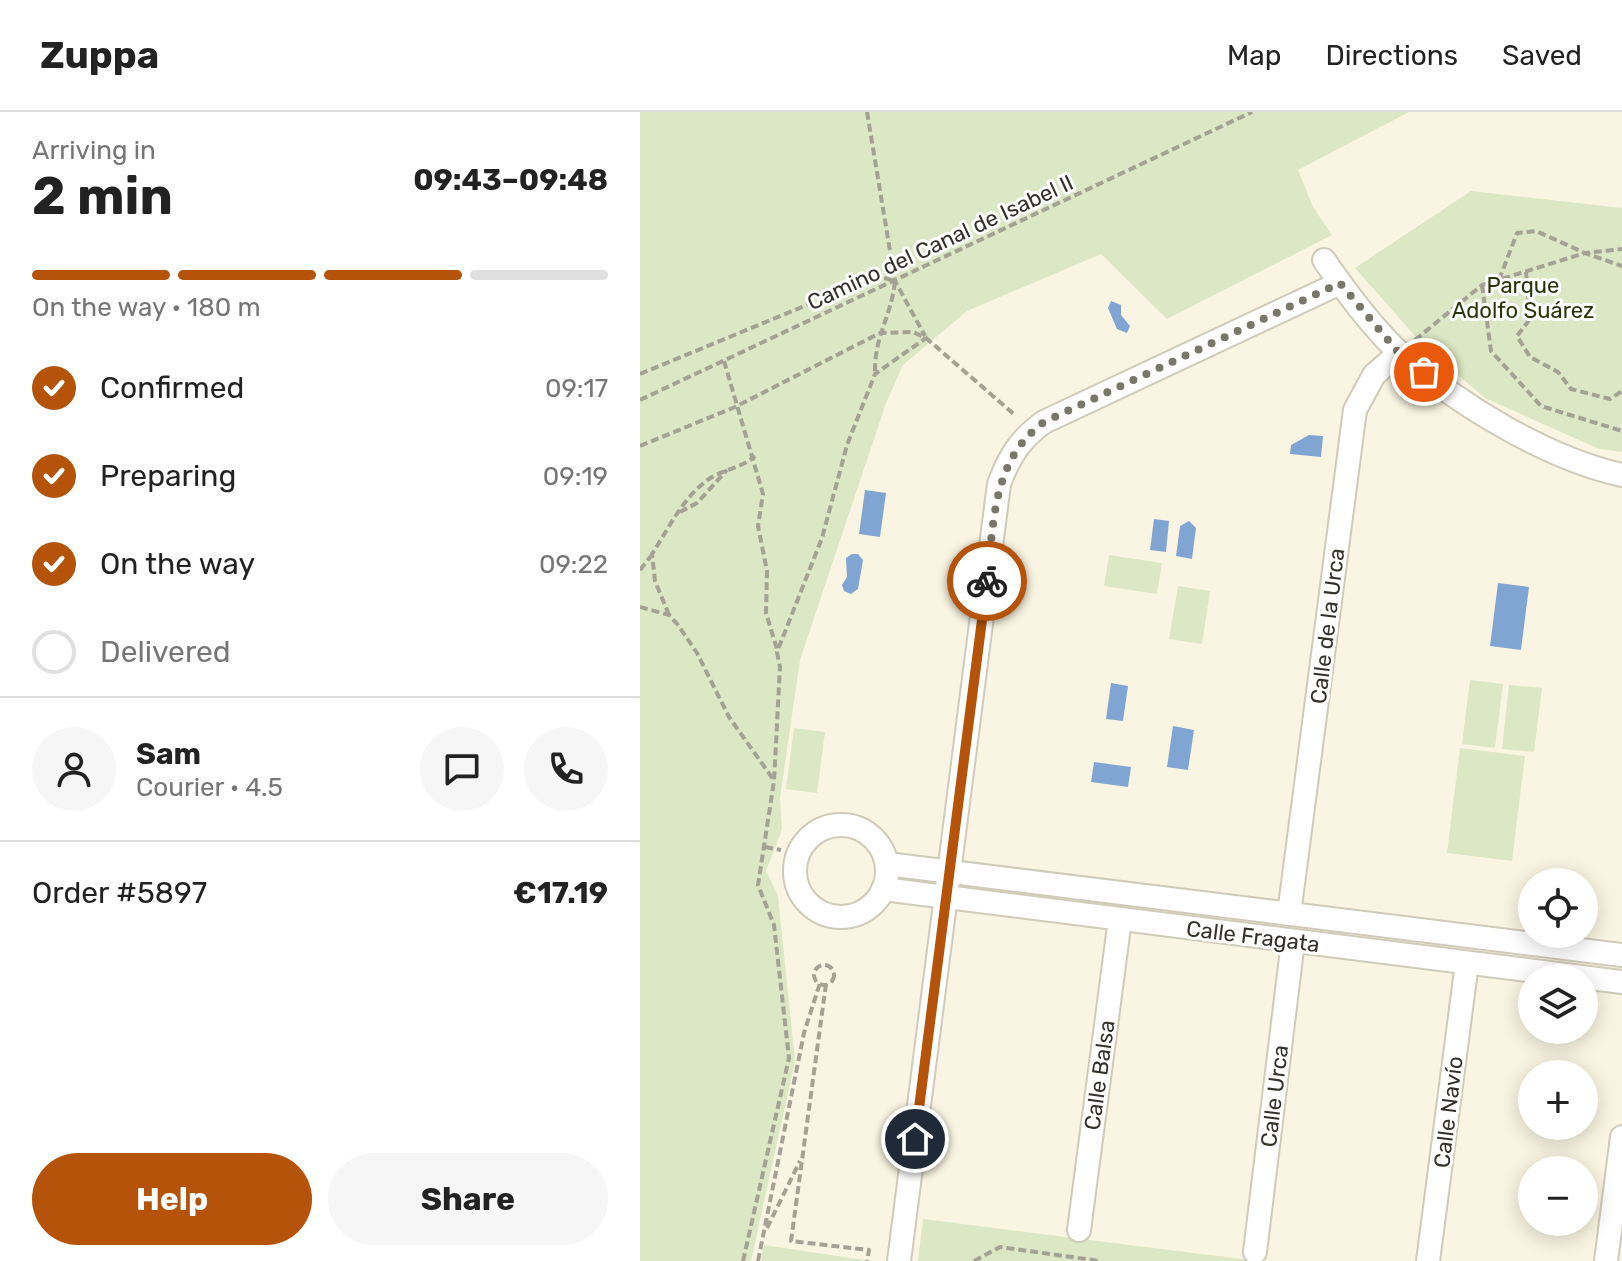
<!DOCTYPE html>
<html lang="en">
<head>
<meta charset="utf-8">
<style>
	:root { --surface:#fff; --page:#f6f6f6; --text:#222; --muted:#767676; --line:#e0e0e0; --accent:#b45309 }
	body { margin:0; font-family:Rubik,sans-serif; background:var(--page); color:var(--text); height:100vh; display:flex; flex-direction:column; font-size:30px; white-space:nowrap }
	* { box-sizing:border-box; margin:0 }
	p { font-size:26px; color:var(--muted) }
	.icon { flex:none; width:44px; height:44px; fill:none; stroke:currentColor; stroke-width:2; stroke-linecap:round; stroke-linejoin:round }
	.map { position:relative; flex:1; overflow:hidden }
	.details { display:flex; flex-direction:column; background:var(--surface); width:640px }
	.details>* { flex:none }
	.buttons { position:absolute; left:878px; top:756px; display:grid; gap:16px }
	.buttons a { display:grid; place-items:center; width:80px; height:80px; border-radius:50%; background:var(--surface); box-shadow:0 4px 20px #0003; font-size:40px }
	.pin { position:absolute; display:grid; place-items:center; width:68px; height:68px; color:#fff; margin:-34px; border:4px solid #fff; border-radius:50%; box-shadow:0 2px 8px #0007 }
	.courier { position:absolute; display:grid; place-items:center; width:80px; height:80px; margin:-40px; border:6px solid #b45309; border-radius:50%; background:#fff; color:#222; box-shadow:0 2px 10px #0007 }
	.headline em { font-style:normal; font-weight:700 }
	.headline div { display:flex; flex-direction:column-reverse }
	.headline { display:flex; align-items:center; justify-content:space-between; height:136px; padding:0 32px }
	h1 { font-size:52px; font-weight:700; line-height:60px }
	.bar { display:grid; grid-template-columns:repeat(4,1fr); gap:12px 8px; align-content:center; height:96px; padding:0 32px }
	.bar i { height:10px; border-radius:6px; background:var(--line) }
	.bar .current { background:var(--accent) }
	.bar p { grid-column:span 4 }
	.line { display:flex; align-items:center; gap:20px; padding:0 32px; border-top:2px solid var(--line) }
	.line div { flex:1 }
	.round { display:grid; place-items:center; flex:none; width:84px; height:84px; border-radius:42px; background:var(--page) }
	ol { padding:0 32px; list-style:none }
	li { display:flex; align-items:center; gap:24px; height:88px }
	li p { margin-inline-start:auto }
	li .icon { padding:8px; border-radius:50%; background:var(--accent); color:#fff; stroke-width:4 }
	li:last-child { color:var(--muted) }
	li i { width:44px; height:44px; border:4px solid var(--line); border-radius:50% }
	.action { display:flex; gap:16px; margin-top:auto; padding:16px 32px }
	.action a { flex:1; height:92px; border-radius:48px; background:var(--accent); color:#fff; font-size:32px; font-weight:700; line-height:92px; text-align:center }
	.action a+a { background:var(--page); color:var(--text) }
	header { display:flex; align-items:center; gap:48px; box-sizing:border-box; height:112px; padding:0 40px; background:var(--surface); border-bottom:2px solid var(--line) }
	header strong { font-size:38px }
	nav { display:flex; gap:44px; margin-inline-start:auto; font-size:28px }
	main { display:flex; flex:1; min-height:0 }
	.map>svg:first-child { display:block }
</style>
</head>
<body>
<header>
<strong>Zuppa</strong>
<nav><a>Map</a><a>Directions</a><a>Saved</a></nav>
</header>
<main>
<section class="details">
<div class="headline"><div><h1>2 min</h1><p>Arriving in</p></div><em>09:43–09:48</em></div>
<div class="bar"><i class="current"></i><i class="current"></i><i class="current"></i><i></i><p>On the way · 180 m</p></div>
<ol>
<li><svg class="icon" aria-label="check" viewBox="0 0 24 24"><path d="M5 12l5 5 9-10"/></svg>Confirmed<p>09:17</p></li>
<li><svg class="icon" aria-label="check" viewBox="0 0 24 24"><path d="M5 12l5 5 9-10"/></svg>Preparing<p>09:19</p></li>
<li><svg class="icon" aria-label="check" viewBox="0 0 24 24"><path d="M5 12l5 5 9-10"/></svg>On the way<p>09:22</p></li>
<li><i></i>Delivered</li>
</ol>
<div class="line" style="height:144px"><a class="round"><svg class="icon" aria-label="person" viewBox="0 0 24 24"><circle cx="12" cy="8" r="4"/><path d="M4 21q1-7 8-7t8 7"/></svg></a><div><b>Sam</b><p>Courier · 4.5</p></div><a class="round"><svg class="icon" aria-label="chat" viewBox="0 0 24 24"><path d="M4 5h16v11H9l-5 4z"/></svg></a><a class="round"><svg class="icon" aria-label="phone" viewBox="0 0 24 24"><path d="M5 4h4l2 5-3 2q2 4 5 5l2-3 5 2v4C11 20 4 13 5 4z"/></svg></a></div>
<div class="line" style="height:104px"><div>Order #5897</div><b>€17.19</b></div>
<div class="action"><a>Help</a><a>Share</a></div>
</section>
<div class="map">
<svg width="982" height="1149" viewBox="0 0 982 1149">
	<rect width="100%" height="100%" fill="#faf5e2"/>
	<g fill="#dce7c5">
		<polygon points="0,0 769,0 658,58 673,95 692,123 527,207 461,142 327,199 263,253 246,291 160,548 140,686 142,717 126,759 138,784 155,949 111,1149 0,1149"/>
		<polygon points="831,79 982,96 982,340 959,337 845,286 783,233 715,156"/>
		<polygon points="469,443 522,451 517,482 464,474"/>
		<polygon points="538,474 570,479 562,532 529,527"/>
		<polygon points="830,568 863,572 855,636 822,632"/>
		<polygon points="869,573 902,576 894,640 862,637"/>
		<polygon points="154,616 185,620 177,681 146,677"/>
		<polygon points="820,636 885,644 872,749 807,741"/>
		<polygon points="283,1107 618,1149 278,1149"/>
		<polygon points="124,1133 224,1148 224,1149 121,1149"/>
	</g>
	<g fill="#81a5d2">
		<polygon points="471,189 481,193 481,203 490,214 487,221 477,217 468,196"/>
		<polygon points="669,323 683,324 681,345 650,342 651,333"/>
		<polygon points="225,378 246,381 240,425 219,422"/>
		<polygon points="514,407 529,409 526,440 510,438"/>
		<polygon points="549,409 556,416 552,447 536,444 540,414"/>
		<polygon points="212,442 218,442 223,448 218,477 211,482 204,479 202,473 207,465 206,446"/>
		<polygon points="858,471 889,475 881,538 850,534"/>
		<polygon points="471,571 488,574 483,609 466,607"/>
		<polygon points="533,614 554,618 548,658 527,655"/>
		<polygon points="454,650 491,655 488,675 451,670"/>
	</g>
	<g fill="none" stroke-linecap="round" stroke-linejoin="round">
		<g stroke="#d0cbb9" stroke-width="26">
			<g id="street">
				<path d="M684,148c22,32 49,69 78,95 57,50 146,104 220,120"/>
				<circle cx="201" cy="759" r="46"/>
				<polyline points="247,752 982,843"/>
				<polyline points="243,777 982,870"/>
				<polyline points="649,802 715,298 734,263 759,241"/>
				<polyline points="439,1118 480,807"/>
				<polyline points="615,1140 653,829"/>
				<path d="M259,1149l100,-777c10,-27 21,-45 45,-62l296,-139"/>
				<polyline points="788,1149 827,851"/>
				<polyline points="966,1149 982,1025"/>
			</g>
		</g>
		<g stroke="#a5a194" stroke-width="4" stroke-dasharray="8 4" stroke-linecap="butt">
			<polyline points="227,0 255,169 285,224"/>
			<polyline points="886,160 890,207 877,224 890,245 918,260 931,277 970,287 982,279"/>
			<polyline points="859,168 877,121 896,119 945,141 982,137"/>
			<polyline points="842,173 851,239 901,294 982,319"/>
			<polyline points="775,228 842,173 945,141 982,154"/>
			<polyline points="84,249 123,382 118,414 127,459 126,501 137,537"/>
			<path d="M0,262l237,-98 18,5c-4,38 -21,54 -20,93"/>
			<polyline points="0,288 612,0"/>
			<polyline points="0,334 95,295 240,221 273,220 286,226 376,304"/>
			<polyline points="40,400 57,391 87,358"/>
			<polyline points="0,458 11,444"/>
			<polyline points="0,495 29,503 38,513 57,541 89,605 133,667"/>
			<path d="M29,503l-14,-34 -3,-27c17,-26 31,-57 57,-75 15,-10 33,-11 46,-23"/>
			<polyline points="125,735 141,738"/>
			<circle cx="184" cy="863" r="10"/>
			<polyline points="186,872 151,1129 229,1138 227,1149"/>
			<polyline points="127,1116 160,1049"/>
			<polyline points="103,1149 149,946 134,813 118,773 134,669 140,555 137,540 182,426 207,333 235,262 286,226"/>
			<polyline points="118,1149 164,921 180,871"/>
			<polyline points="334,1149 360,1135 460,1149"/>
		</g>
		<use href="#street" stroke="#fff" stroke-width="22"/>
	</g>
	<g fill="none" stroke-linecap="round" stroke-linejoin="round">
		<path stroke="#79766a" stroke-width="8" stroke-dasharray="0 14.4" d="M347,469c7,-59 5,-121 57,-159l296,-139 59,70 25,19"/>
		<polyline stroke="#b45309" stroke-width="10" points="275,1027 347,469"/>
	</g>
	<g text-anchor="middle" stroke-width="6" stroke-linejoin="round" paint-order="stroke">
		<g font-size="22" fill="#33312a" stroke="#fff">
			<text transform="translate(300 130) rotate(-25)" y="8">Camino del Canal de Isabel II</text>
			<text transform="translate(687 514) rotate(-83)" y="8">Calle de la Urca</text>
			<text transform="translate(613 824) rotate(7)" y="8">Calle Fragata</text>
			<text transform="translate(459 963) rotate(-82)" y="8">Calle Balsa</text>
			<text transform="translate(634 984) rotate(-83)" y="8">Calle Urca</text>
			<text transform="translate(808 1000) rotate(-83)" y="8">Calle Navío</text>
		</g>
		<g font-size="22" fill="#2c350a" stroke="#fff">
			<text x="883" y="181">Parque<tspan x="883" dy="25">Adolfo Suárez</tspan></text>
		</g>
	</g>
</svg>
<div class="buttons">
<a><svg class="icon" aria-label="locate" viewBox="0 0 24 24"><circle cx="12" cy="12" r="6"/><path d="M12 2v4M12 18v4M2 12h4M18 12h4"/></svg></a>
<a><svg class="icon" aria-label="layers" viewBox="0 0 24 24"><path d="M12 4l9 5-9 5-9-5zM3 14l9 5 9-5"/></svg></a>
<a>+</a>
<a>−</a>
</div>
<div class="pin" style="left:784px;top:260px;background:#ea580c"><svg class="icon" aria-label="bag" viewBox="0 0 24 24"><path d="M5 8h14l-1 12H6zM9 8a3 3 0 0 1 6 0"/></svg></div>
<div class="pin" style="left:275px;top:1027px;background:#1f2937"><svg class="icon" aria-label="home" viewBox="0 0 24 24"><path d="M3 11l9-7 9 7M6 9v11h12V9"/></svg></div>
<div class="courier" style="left:347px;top:469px"><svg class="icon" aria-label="bike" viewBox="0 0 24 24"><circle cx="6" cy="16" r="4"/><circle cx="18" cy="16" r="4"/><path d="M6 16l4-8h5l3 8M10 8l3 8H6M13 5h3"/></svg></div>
</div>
</main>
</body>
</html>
